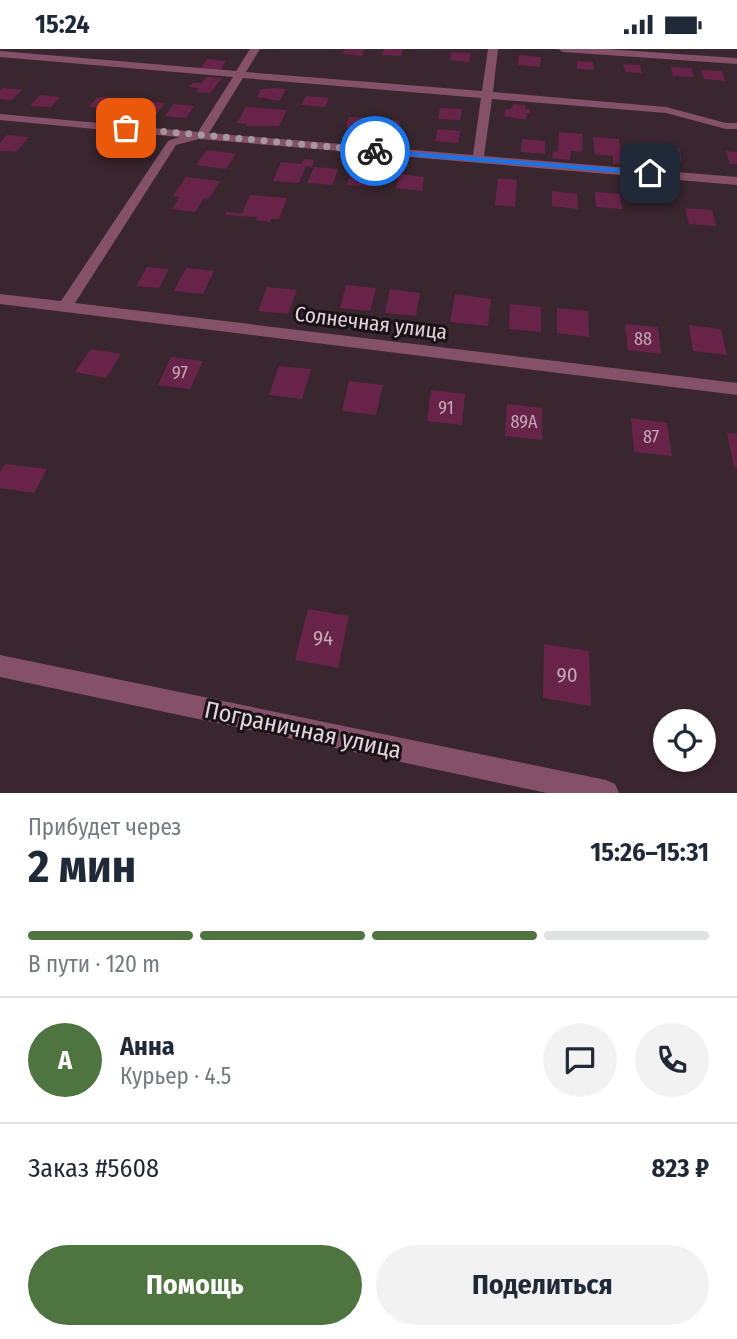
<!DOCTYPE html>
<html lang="ru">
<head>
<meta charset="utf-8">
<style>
	:root { --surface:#fff; --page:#f2f2f3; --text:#1f2937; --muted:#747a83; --line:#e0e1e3; --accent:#4e7440 }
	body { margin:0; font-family:"Fira Sans Condensed",sans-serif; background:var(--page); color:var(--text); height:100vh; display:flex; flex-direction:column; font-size:26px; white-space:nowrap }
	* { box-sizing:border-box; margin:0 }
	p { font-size:23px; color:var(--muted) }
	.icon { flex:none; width:38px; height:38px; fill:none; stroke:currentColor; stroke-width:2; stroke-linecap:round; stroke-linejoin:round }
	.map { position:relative; height:744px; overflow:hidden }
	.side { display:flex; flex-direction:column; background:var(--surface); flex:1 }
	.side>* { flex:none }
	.tools { position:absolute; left:653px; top:660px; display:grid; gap:14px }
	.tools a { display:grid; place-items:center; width:63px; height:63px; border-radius:50%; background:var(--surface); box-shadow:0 2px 5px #0004; font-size:35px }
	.pin { position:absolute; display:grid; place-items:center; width:60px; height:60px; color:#fff; margin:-30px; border-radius:14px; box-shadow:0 4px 10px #0006 }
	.courier { position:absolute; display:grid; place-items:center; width:70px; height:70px; margin:-35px; border:5px solid #1a73e8; border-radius:50%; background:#fff; color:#222; box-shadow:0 2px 9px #0007 }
	.headline em { font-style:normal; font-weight:700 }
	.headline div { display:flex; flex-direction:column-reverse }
	.headline { display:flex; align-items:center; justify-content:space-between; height:119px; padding:0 28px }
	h1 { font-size:46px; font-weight:700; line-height:52px }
	.bar { display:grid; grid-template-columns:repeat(4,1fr); gap:10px 7px; align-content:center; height:84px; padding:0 28px }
	.bar i { height:9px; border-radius:5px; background:var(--line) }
	.bar .active { background:var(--accent) }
	.bar p { grid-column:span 4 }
	.line { display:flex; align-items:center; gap:18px; padding:0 28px; border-top:2px solid var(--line) }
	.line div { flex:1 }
	.round { display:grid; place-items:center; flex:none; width:74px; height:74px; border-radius:37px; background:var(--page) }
	.button { display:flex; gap:14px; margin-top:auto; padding:14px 28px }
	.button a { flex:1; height:80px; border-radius:42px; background:var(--accent); color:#fff; font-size:28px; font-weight:700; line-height:80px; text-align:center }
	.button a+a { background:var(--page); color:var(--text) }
	.status { display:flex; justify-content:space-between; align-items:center; height:49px; padding:0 35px; background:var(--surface); direction:ltr }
	.status svg { height:19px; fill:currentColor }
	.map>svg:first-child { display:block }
</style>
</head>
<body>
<div class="status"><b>15:24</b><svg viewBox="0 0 49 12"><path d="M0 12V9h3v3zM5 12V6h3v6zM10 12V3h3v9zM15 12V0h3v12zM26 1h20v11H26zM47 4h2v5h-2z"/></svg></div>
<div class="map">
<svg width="737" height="744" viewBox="0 0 737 744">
	<rect width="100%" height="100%" fill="#39262e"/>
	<g fill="#682448">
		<polygon points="345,0 364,0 362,7 342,5"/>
		<polygon points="384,0 403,0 401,7 382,6"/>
		<polygon points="451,3 471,4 469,13 450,11"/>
		<polygon points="519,6 541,8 540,18 518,16"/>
		<polygon points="207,10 226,12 220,21 200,20"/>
		<polygon points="577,12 593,13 594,21 577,20"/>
		<polygon points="623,15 640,16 642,24 625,23"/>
		<polygon points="671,18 691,19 694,28 673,27"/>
		<polygon points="701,21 722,22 725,32 704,30"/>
		<polygon points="207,28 222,29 210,44 196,43 199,39 189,38 193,34 201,34"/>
		<polygon points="3,39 22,41 12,51 0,50 0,42"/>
		<polygon points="261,40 274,39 286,40 280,52 257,48"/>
		<polygon points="40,46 60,48 51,58 30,57"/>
		<polygon points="306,47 329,49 325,58 301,56"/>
		<polygon points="98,48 119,49 110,60 89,58"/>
		<polygon points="145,52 165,54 157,65 136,63"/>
		<polygon points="174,55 194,57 186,69 165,67"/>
		<polygon points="513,55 525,56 525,60 530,60 530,65 526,64 526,71 504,67 505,61 512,59"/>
		<polygon points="246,58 287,61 279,77 246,77 247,75 237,74"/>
		<polygon points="440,59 462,60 460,71 438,70"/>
		<polygon points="349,68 369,69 365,83 346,78"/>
		<polygon points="378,70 400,72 397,84 374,82"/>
		<polygon points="438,80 460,82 458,94 435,92"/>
		<polygon points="559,83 583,85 582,103 571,102 570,111 552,109 553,102 558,103"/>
		<polygon points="7,86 29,88 16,103 0,102 0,94"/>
		<polygon points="593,88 619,90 622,115 613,115 613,107 595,105"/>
		<polygon points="522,90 545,92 545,105 521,103"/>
		<polygon points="655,97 679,99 682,112 657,110"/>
		<polygon points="625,98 649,100 651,113 627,111"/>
		<polygon points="207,101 236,105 226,120 196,116"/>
		<polygon points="726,102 737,103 737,115 730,115"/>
		<polygon points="304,110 314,111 312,118 306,117 299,134 273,132 281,113 302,115"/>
		<polygon points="314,118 338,120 332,136 307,134"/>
		<polygon points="351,122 375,124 371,138 347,136"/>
		<polygon points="400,125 424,128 422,142 396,139"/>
		<polygon points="186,128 220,132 209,150 204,149 195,163 172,160 180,148 173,147"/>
		<polygon points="498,129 517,131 515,158 495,156"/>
		<polygon points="552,142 577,145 578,160 552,157"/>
		<polygon points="595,143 620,145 622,160 596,158"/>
		<polygon points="250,146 287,149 279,170 271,170 270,173 256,171 257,168 225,166 226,163 242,164"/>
		<polygon points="685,159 712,161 716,177 689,175"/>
		<polygon points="147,218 169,220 159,239 136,237"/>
		<polygon points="186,219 214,222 203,245 174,242"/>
		<polygon points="346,236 376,239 370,262 340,259"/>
		<polygon points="267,238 297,241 288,265 258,262"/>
		<polygon points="390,240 420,244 416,267 385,264"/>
		<polygon points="455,245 491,250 488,277 450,273"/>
		<polygon points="510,255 541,258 541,283 509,280"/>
		<polygon points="557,259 588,262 589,288 557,284"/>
		<polygon points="625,275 658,278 661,305 628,301"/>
		<polygon points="689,276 721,280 727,306 693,302"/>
		<polygon points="91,300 121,305 106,329 75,323"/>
		<polygon points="171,308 203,312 190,340 158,336"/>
		<polygon points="279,317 311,320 302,350 269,346"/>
		<polygon points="349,332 383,336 376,366 342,362"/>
		<polygon points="431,341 465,345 462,376 427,372"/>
		<polygon points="507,355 542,359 542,391 505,387"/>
		<polygon points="631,369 667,374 672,407 634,403"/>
		<polygon points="727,384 737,385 737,418 734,418"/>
		<polygon points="5,415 47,420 34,444 0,439 0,423"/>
		<polygon points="308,560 349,567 338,619 295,611"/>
		<polygon points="544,595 589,602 591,657 543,649"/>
	</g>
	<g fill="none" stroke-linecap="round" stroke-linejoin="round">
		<g fill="#845168" fill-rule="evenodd">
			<path d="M250,0h10l-14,23 236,19 6,-42h10l-5,43 173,15 60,16h11v6h-11l-60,-16 -174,-14 -8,57 253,21v8l-538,-46 -23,6 -101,158 662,80v12l-737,-91v-10l61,7 107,-160 11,-4 -179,-17v-6l198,18 35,-55 -233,-20v-6l236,20zM243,29l238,20 -8,57 -264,-22z"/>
			<polygon points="558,0 606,0 737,9 737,15 563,3"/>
			<polygon points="0,606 606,731 615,735 619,744 547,744 0,628"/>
		</g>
	</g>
	<polygon fill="#1a73e8" points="375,100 650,122 654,124 650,126 372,104"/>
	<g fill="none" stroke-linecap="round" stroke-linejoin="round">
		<polyline stroke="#a7989e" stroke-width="7" stroke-dasharray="0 12.6" points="126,79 375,102"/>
	</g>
	<g text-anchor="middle" stroke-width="6" stroke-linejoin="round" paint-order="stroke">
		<g font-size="18" fill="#c4a9b6">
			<text x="643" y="296">88</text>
			<text x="180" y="330">97</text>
			<text x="446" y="365">91</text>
			<text x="524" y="379">89А</text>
			<text x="651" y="394">87</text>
		</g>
		<g font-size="21" fill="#e2d5da" stroke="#1a1216">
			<text transform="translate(371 274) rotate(7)" y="7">Солнечная улица</text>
		</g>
		<g font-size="21" fill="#c4a9b6">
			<text x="323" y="596">94</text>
			<text x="567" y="633">90</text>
		</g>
		<g font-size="24" fill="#e2d5da" stroke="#1a1216">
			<text transform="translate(303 681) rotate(12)" y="8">Пограничная улица</text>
		</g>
	</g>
</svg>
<div class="tools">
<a><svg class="icon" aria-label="locate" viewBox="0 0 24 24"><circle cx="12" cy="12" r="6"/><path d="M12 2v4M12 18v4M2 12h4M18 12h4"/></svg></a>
</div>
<div class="pin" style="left:126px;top:79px;background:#ea580c"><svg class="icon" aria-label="bag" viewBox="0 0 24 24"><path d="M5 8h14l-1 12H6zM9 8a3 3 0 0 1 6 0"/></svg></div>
<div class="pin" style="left:650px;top:124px;background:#1f2937"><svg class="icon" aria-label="home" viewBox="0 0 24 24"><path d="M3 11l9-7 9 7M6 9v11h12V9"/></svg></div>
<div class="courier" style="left:375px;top:102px"><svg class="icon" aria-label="bike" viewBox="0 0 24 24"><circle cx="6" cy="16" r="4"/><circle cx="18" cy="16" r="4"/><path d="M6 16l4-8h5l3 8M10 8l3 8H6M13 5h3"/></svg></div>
</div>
<section class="side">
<div class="headline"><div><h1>2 мин</h1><p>Прибудет через</p></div><em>15:26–15:31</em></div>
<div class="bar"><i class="active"></i><i class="active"></i><i class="active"></i><i></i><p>В пути · 120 m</p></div>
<div class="line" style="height:126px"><b class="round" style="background:var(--accent);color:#fff">А</b><div><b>Анна</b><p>Курьер · 4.5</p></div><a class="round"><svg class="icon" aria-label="chat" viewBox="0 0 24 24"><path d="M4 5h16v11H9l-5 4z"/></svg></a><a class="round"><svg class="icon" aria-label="phone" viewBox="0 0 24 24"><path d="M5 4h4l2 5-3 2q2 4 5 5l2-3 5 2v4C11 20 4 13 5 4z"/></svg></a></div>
<div class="line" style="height:91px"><div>Заказ #5608</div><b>823 ₽</b></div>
<div class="button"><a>Помощь</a><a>Поделиться</a></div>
</section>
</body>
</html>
